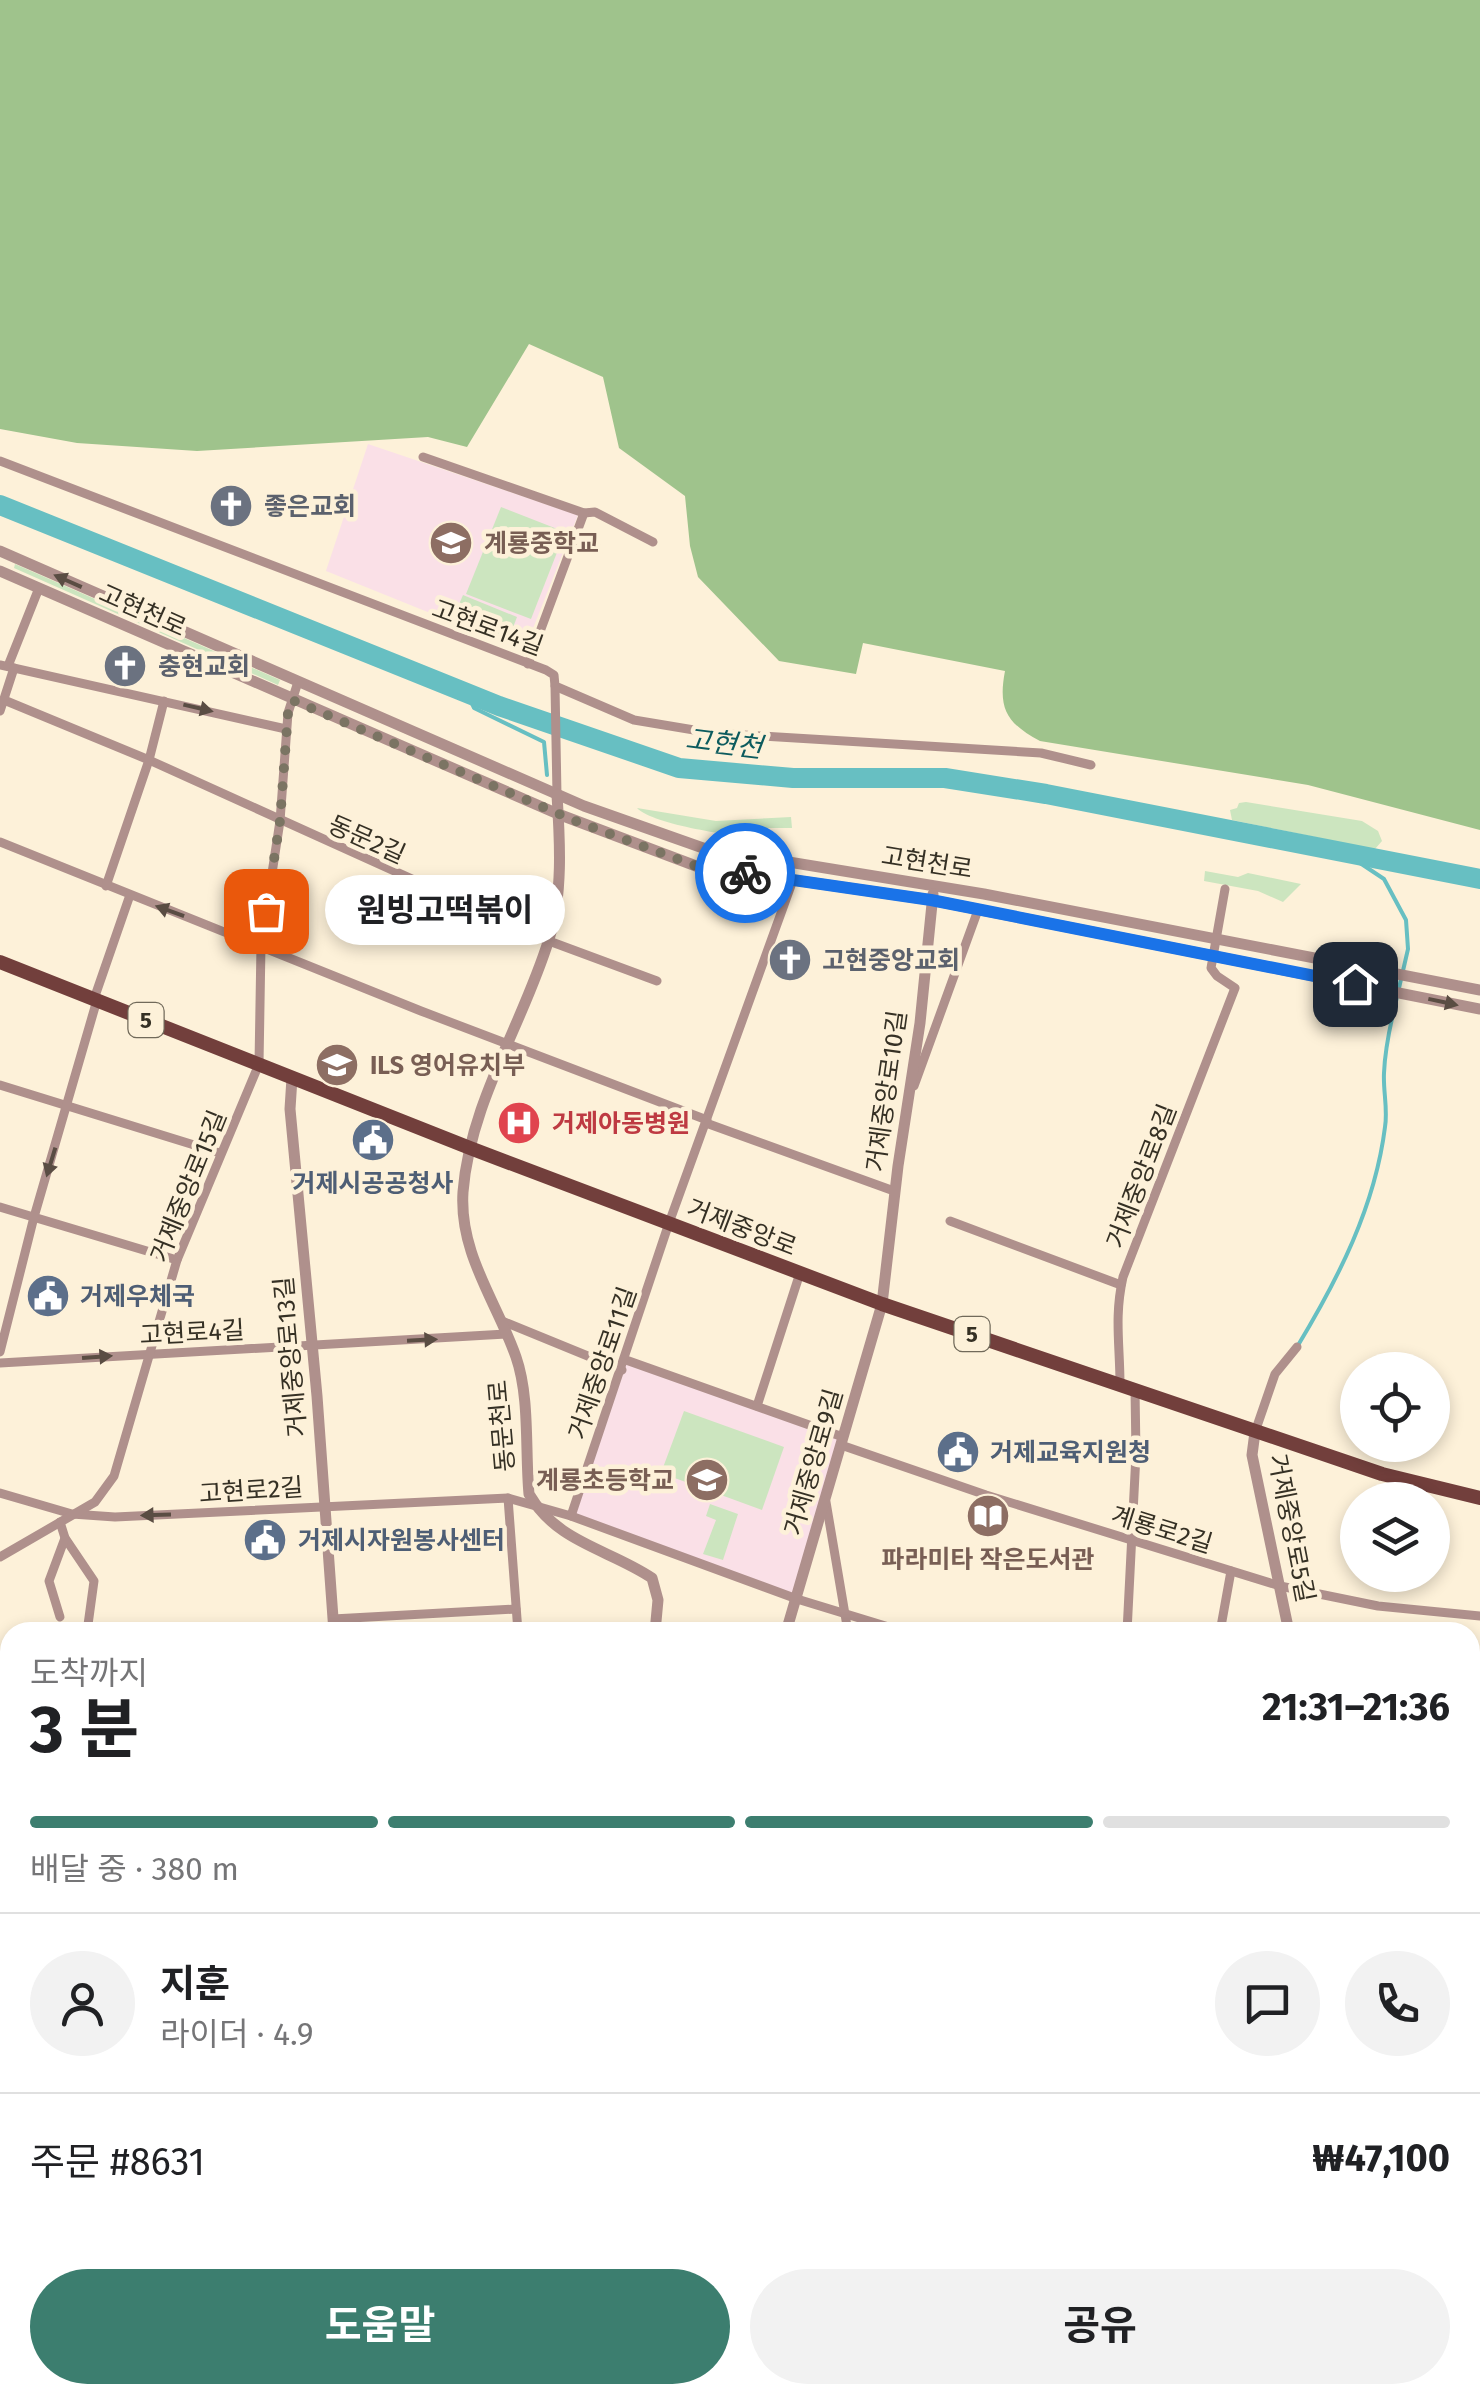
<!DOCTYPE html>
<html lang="ko">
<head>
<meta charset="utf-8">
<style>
	:root { --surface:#fff; --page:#f2f2f2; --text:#202124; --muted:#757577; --line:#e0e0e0; --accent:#3c7e6f }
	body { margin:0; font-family:"Fira Sans","Noto Sans KR",sans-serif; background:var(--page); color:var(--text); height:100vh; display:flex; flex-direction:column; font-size:38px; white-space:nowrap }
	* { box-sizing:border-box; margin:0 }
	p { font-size:32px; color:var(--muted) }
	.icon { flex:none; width:55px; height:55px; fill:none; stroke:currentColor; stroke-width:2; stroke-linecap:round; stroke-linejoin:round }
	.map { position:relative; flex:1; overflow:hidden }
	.sheet { position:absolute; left:0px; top:1622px; width:1480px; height:782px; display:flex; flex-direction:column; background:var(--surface); border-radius:30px 30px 0 0; box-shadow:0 5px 15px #0003 }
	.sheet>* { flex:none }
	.controls { position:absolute; left:1340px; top:1352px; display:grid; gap:20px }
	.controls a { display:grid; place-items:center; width:110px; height:110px; border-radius:50%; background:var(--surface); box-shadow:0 5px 15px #0003; font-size:50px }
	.pin { position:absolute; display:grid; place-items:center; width:85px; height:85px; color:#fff; margin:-42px; border-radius:20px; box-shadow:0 5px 15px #0006 }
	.courier { position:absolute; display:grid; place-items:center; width:100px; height:100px; margin:-50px; border:8px solid #1a73e8; border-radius:50%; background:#fff; color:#222; box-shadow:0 2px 12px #0007 }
	.bubble { position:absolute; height:70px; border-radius:35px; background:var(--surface); box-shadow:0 5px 15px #0003; font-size:32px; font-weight:700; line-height:70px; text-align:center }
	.overview em { font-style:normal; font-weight:700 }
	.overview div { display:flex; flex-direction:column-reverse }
	.overview { display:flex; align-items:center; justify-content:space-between; height:170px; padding:0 30px }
	h1 { font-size:65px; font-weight:700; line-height:75px }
	.bar { display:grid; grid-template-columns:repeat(4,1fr); gap:15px 10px; align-content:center; height:120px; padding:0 30px }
	.bar i { height:12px; border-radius:8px; background:var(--line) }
	.bar .selected { background:var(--accent) }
	.bar p { grid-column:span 4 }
	.line { display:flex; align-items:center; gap:25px; padding:0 30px; border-top:2px solid var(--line) }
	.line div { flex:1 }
	.round { display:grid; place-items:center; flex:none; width:105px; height:105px; border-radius:52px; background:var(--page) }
	.action { display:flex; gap:20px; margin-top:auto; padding:20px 30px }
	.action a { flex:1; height:115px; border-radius:60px; background:var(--accent); color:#fff; font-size:40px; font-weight:700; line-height:115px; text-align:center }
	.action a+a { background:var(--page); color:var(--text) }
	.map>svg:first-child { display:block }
</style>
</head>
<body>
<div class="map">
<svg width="1480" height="2404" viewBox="0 0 1480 2404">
	<rect width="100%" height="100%" fill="#fdf1d9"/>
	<g fill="#fae0e7">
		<polygon points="368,444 578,515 524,651 326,571"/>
		<polygon points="626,1360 843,1437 797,1599 571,1516"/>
	</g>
	<g fill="#cce5bf">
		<polygon points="501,507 565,532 531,619 466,594"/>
		<polygon points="15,564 280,680 278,685 14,568"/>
		<polygon points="463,595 517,617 509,638 454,616"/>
		<polygon points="1246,802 1362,821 1378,831 1382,841 1375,849 1368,848 1232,820 1230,810 1237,808 1239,803"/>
		<path d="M637,808l79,13 75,-4 1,11h-25l-1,12c-29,-4 -111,-14 -129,-32z"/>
		<polygon points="1205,871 1238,877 1248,873 1301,884 1283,902 1258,891 1204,881"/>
		<polygon points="684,1411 784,1447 762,1510 661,1473"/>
		<polygon points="710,1504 738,1514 723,1560 703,1554 716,1520 706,1516"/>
		<polygon points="1470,1996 1480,1996 1480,2404 1418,2404 1415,2397 1405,2395 1470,2395"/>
	</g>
	<g fill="#9fc38c">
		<path d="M0,0h1480v830l-172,-45 -268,-44c-34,-18 -42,-33 -35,-70l-142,-28 -7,31 -77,-13 -81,-84 -8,-31 -5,-50 -66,-48 -16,-71 -74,-33 -62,103 -39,-10 -231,14 -120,-8 -77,-14z"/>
		<polygon points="182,2395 315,2395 317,2401 342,2404 180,2404"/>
		<polygon points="481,2395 584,2395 585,2404 477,2404"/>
		<polygon points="654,2395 1067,2395 1056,2404 649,2404"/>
	</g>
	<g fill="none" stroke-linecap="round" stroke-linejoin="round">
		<g stroke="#67bfc2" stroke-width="4">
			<polyline points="467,693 474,708 544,742 547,775"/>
			<polyline points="1348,855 1384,879 1406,920 1408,949 1399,988"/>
			<path d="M1297,1347c41,-68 78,-140 88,-220 3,-18 -2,-36 -1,-54 1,-25 7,-52 13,-76"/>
			<polyline points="487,2404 491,2395"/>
			<polyline points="640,2404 646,2395"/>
		</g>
		<polyline stroke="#67bfc2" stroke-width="20" points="0,505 499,706 679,768 793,778 945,778 1046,794 1480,879"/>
		<g stroke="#af908c" stroke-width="9">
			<polyline points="423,457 584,513 595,512 653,542"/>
			<polyline points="0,461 546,670 554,675 555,686 634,720 712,733 1041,753 1091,765"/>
			<polyline points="528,664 584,513"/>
			<polyline points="0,665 286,729"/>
			<polyline points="8,666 39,588"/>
			<polyline points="555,686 557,795"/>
			<polyline points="4,700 149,760 549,941 657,981"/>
			<polyline points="0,711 14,668"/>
			<polyline points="0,842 421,1011 707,1120"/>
			<polyline points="106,886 149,760 164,701"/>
			<polyline points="94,999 130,895"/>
			<polyline points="0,1085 220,1153"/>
			<polyline points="914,1086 978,910"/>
			<polyline points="706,1123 894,1191"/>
			<polyline points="0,1207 177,1260"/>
			<polyline points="950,1221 1121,1285"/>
			<polyline points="502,1321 622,1370"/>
			<polyline points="0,1352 34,1217 97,1000"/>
			<polyline points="626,1360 843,1437"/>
			<polyline points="0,1363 506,1334"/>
			<path d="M1120,1385c0,-40 -6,-68 3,-108l112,-289 -18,-12 -6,-8 14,-79"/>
			<polyline points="757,1406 800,1273"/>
			<polyline points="1255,1432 1275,1374 1297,1347"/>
			<polyline points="841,1445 986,1495 1280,1586 1378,1606 1480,1616"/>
			<polyline points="0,1493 72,1514 115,1517 508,1498 571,1516 797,1599 905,1632"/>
			<polyline points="508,1498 518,1632"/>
			<polyline points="826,1502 848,1632"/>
			<polyline points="571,1516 669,1223 793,880"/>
			<polyline points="60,1522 65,1538 94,1581 87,1632"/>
			<polyline points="0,1557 95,1502 114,1476 177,1260 259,1064 261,945 280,821 288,713 298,682"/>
			<polyline points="60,1617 49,1581 65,1538"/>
			<polyline points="333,1619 516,1609"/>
			<polyline points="1127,1632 1136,1454 1135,1389"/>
			<polyline points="1220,1632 1231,1571"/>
			<polyline points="1470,1730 1480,1730"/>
			<polyline points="1470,1851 1480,1851"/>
			<polyline points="0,2228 10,2229"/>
			<polyline points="0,2379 10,2380"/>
			<polyline points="429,2395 469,2399 469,2395"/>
		</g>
		<g stroke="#af908c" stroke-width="11">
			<polyline points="0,551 584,806 703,848 984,894 1480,990"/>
			<polyline points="0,571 558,814 696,866 931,900 1480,1009"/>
			<path d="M557,795c3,46 6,100 -8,144 -26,85 -79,163 -86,253 -4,62 34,110 53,165 14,40 9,94 13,137 28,49 80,55 123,84l6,22 -3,32"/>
			<polyline points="292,1078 290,1109 317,1396 334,1632"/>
			<polyline points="1255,1432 1252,1455 1289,1632"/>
			<polyline points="786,1632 882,1304 898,1166 920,1023 933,894"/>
			<polyline points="0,1708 10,1711"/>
			<polyline points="1470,1981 1480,1980"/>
		</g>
		<polyline stroke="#723f3c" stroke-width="14" points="0,962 470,1148 882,1304 1382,1474 1480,1498"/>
	</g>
	<defs><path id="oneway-solid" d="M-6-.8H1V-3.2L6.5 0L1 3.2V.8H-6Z" transform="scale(2.5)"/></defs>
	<g fill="#5a4d43">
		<use href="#oneway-solid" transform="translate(68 581) rotate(-156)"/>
		<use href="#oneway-solid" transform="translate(198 708) rotate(13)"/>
		<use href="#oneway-solid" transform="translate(170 911) rotate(-160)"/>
		<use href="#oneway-solid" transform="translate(1443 1002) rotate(12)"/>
		<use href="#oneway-solid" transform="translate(51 1162) rotate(107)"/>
		<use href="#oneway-solid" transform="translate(422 1340) rotate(-3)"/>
		<use href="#oneway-solid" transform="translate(97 1357) rotate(-4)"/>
		<use href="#oneway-solid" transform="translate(156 1515) rotate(178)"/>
	</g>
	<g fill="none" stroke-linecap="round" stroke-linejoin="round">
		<polyline stroke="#7b7463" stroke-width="10" stroke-dasharray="0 18" points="266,911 280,821 288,713 292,700 578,822 696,866 745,873"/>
		<polyline stroke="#1a73e8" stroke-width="12" points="745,873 931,900 1355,984"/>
	</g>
	<defs>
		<g id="church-disc" transform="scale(2.25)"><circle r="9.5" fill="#6b7280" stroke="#fdf1d9"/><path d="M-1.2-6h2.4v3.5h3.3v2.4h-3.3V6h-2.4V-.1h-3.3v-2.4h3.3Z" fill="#fff"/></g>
		<g id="school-disc" transform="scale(2.25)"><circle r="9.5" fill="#8d6e63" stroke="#fdf1d9"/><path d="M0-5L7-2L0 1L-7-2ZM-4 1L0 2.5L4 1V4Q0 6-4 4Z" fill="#fff"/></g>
		<g id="hospital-disc" transform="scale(2.25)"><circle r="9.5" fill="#e0444e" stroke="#fdf1d9"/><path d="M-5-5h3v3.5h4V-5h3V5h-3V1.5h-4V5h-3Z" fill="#fff"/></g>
		<g id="civic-disc" transform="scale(2.25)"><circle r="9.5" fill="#5c6f8a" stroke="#fdf1d9"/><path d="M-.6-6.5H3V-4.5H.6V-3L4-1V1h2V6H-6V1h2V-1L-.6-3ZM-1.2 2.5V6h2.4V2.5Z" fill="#fff"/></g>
		<g id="library-disc" transform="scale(2.25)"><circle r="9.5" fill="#8d6e63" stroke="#fdf1d9"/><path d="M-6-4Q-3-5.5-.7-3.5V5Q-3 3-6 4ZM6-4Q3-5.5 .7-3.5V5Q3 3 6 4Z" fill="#fff"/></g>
	</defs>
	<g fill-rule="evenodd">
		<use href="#church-disc" x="231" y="506"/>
		<use href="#school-disc" x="451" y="543"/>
		<use href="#church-disc" x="125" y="666"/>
		<use href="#church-disc" x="790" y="960"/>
		<use href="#school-disc" x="337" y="1065"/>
		<use href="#hospital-disc" x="519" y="1123"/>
		<use href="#civic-disc" x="373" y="1140"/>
		<use href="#civic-disc" x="48" y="1296"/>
		<use href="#civic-disc" x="958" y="1452"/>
		<use href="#school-disc" x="707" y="1480"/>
		<use href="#library-disc" x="988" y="1516"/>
		<use href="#civic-disc" x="265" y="1540"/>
	</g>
	<g text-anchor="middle" stroke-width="9" stroke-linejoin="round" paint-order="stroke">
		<g fill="#fdf1d9" stroke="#716a5a" stroke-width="2.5">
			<rect x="128.5" y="1003" width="35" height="34" rx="8"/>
			<rect x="954.5" y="1317" width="35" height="34" rx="8"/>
		</g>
		<g font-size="22" font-weight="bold" fill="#353024">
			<text x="146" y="1028">5</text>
			<text x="972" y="1342">5</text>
		</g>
		<g font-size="25" font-weight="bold" fill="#5b616d" stroke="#fdf1d9" text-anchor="start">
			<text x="264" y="515">좋은교회</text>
			<text x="158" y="675">충현교회</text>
			<text x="822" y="969">고현중앙교회</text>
		</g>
		<g font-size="25" font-weight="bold" fill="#785e54" stroke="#fdf1d9" text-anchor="start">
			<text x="484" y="552">계룡중학교</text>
			<text x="370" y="1074">ILS 영어유치부</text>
			<text x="674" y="1489" text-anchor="end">계룡초등학교</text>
			<text x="988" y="1568" text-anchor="middle">파라미타 작은도서관</text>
		</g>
		<g font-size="25" fill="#353024" stroke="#fdf1d9">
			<text transform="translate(143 610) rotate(24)" y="9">고현천로</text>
			<text transform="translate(488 627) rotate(20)" y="9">고현로14길</text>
			<text transform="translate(367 839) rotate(24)" y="9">동문2길</text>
			<text transform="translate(927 862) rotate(9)" y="9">고현천로</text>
			<text transform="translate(886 1091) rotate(-82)" y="9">거제중앙로10길</text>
			<text transform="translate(1141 1176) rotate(-69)" y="9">거제중앙로8길</text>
			<text transform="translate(188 1186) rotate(-68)" y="9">거제중앙로15길</text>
			<text transform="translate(742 1227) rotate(21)" y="9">거제중앙로</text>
			<text transform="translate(192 1332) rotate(-3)" y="9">고현로4길</text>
			<text transform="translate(290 1357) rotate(-95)" y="9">거제중앙로13길</text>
			<text transform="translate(602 1363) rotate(-71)" y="9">거제중앙로11길</text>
			<text transform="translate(501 1426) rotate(-95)" y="9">동문천로</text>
			<text transform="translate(813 1462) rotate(-74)" y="9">거제중앙로9길</text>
			<text transform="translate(251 1490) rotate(-4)" y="9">고현로2길</text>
			<text transform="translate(1292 1528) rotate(79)" y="9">거제중앙로5길</text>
			<text transform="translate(1162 1529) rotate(17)" y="9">계룡로2길</text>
		</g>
		<g font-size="25" font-weight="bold" fill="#be3a42" stroke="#fdf1d9" text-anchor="start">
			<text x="552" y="1132">거제아동병원</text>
		</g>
		<g font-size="25" font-weight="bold" fill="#4e5e75" stroke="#fdf1d9" text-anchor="start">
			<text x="373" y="1192" text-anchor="middle">거제시공공청사</text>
			<text x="80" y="1305">거제우체국</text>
			<text x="990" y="1461">거제교육지원청</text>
			<text x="298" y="1549">거제시자원봉사센터</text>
		</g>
		<g font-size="28" font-style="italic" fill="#0d5b5e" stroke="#fdf1d9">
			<text transform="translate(724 743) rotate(7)" y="10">고현천</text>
		</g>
	</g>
</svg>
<div class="controls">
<a><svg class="icon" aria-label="locate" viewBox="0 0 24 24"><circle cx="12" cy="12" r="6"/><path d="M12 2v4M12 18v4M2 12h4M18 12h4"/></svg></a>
<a><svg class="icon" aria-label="layers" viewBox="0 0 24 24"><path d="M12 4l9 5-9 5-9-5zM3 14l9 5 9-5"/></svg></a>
</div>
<div class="pin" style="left:266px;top:911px;background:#ea580c"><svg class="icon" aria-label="bag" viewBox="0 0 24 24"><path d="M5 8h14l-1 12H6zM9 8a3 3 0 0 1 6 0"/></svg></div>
<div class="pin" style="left:1355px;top:984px;background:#1f2937"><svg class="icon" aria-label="home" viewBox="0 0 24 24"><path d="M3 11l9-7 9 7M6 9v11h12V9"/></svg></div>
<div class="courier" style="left:745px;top:873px"><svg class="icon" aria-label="bike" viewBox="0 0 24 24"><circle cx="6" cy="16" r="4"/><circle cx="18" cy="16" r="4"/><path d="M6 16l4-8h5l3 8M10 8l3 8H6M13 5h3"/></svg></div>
<div class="bubble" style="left:325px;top:875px;width:240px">원빙고떡볶이</div>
<section class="sheet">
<div class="overview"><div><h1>3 분</h1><p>도착까지</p></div><em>21:31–21:36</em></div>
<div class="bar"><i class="selected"></i><i class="selected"></i><i class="selected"></i><i></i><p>배달 중 · 380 m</p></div>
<div class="line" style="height:180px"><a class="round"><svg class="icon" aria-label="person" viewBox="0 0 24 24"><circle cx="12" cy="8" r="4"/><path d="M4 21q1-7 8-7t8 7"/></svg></a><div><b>지훈</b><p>라이더 · 4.9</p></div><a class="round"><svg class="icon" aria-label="chat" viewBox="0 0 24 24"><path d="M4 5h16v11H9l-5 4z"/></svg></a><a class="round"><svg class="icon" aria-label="phone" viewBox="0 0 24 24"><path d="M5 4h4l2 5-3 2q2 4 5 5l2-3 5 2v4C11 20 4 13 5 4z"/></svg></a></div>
<div class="line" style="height:130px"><div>주문 #8631</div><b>₩47,100</b></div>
<div class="action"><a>도움말</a><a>공유</a></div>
</section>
</div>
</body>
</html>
